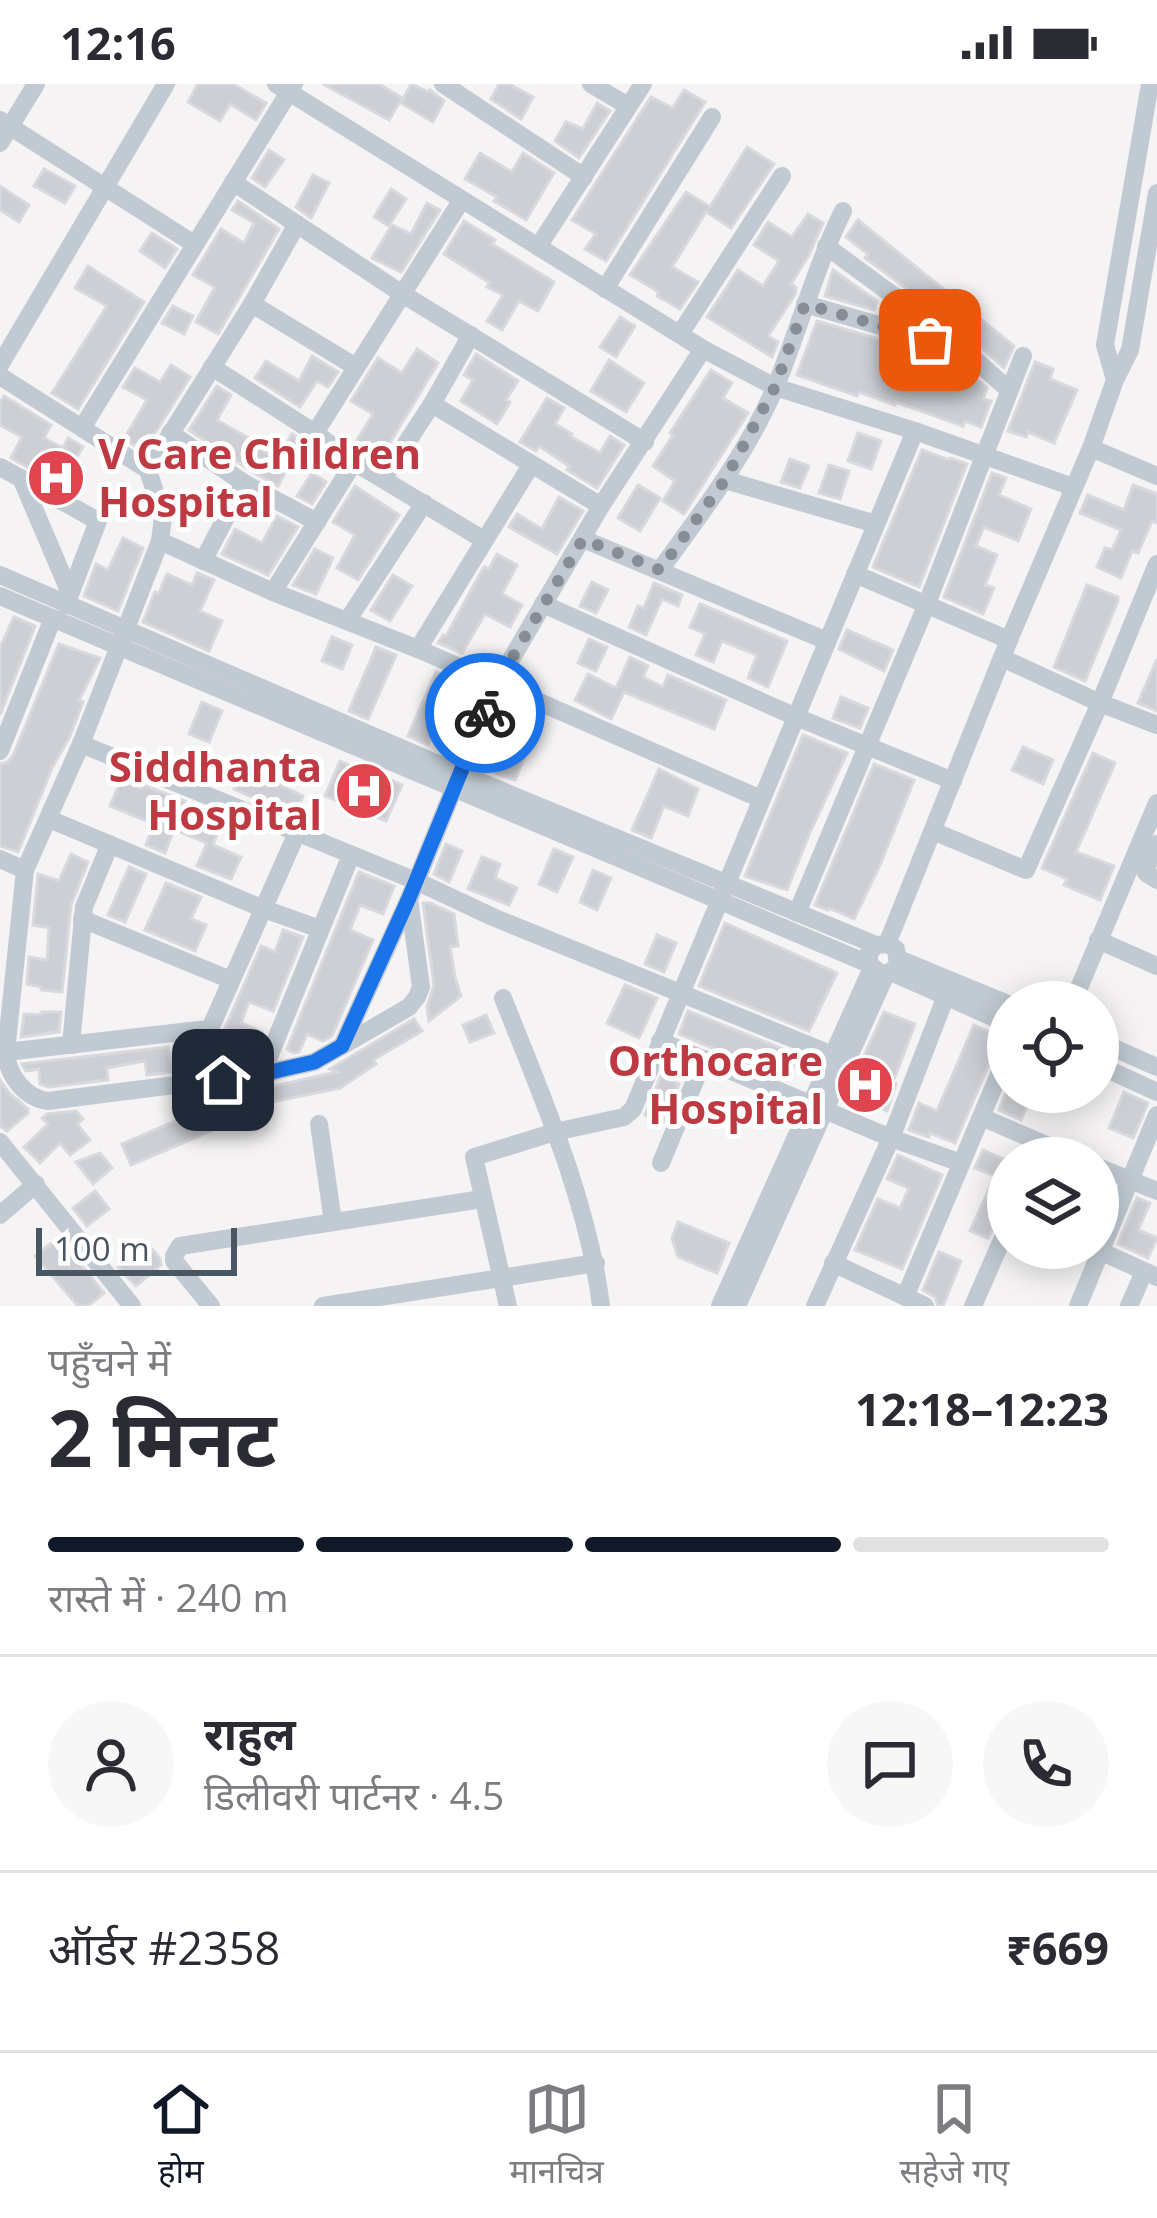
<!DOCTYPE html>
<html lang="hi">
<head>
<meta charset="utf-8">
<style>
	:root { --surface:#fff; --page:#f7f7f7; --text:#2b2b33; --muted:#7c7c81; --line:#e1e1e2; --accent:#111827 }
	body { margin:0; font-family:"Open Sans","Noto Sans Devanagari",sans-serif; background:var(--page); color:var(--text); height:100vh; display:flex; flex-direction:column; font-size:45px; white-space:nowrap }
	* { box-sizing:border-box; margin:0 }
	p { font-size:39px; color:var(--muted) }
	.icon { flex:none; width:66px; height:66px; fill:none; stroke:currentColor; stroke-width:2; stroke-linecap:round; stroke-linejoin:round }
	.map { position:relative; height:1222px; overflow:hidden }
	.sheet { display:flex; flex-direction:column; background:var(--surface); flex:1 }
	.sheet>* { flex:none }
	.buttons { position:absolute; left:987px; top:897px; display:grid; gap:24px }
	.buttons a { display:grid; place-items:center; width:132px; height:132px; border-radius:50%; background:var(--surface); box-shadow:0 6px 30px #0003; font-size:60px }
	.scale { position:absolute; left:36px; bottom:30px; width:201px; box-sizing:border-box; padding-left:12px; border:6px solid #4a5661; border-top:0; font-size:33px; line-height:42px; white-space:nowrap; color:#4a5661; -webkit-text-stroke:9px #fff; paint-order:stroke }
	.pin { position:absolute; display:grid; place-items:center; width:102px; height:102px; color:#fff; margin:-51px; border-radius:24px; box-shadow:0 6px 18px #0006 }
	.courier { position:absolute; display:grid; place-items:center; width:120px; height:120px; margin:-60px; border:9px solid #1a73e8; border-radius:50%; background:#fff; color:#222; box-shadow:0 3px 15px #0007 }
	.overview em { font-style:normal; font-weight:700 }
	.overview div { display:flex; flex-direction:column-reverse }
	.overview { display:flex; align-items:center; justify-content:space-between; height:204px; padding:0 48px }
	h1 { font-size:78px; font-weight:700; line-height:90px }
	.bar { display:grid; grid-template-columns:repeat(4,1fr); gap:18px 12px; align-content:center; height:144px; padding:0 48px }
	.bar i { height:15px; border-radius:9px; background:var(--line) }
	.bar .on { background:var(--accent) }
	.bar p { grid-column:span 4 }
	.line { display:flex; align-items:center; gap:30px; padding:0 48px; border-top:3px solid var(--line) }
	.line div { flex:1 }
	.round { display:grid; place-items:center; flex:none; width:126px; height:126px; border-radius:63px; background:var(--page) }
	.status { display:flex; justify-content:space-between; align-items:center; height:84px; padding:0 60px; background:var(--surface); direction:ltr }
	.status svg { height:33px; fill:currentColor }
	.tab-bar { display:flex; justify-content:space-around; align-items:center; height:168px; border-top:3px solid var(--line); background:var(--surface); font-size:33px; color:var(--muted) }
	.tab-bar a { display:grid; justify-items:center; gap:6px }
	.tab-bar .on { color:var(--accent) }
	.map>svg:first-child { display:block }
</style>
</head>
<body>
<div class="status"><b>12:16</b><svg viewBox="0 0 49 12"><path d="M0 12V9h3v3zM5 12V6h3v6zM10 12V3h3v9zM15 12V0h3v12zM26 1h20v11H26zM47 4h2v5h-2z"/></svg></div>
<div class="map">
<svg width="1157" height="1222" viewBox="0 0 1157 1222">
	<rect width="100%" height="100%" fill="#f5f3f3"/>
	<g fill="#cdcfd5" stroke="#d7d9de" stroke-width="3">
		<polygon points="198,0 233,0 266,19 256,36 230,20 220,37 188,18"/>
		<polygon points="323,0 379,0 402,14 389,36"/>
		<polygon points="411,0 429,8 430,6 444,17 433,38 401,19"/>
		<polygon points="499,0 509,0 533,13 521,35 491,15"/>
		<polygon points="684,6 705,18 606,177 585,165 596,150 572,136 651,13 673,24"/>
		<polygon points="597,19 610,27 579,74 555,57 566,38 583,45"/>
		<polygon points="747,63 774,80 731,144 706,128 672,183 698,198 680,225 657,212 659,208 630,191 686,108 710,123"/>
		<polygon points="269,66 284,76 265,103 252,94"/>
		<polygon points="480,69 512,88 523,69 554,89 526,136 494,117 497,113 465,95"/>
		<polygon points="44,85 75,102 65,119 34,102"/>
		<polygon points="313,91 329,99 311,134 296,123"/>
		<polygon points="0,102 29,121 19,138 0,126"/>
		<polygon points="391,105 406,115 389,142 374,133"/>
		<polygon points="238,117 279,145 218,250 196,238 215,203 193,191 221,145 244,159 254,139 232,126"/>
		<polygon points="427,119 440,126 401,188 372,174 392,141 411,150"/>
		<polygon points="808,130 823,139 809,171 791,200 796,204 795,211 768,252 778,258 772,273 707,233 738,186 763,202 779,177 754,161 768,138 792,153"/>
		<polygon points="858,136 1014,262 1004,284 955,240 865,174 868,170 846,153"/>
		<polygon points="464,137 495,156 492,160 554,198 538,227 519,217 502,246 487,237 503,211 487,203 490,199 444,170"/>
		<polygon points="152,149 177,165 165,184 140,167"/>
		<polygon points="88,182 144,218 78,325 52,309 107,222 75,204"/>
		<polygon points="833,186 877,217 874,226 825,212"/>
		<polygon points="173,222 193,232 184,250 162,239"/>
		<polygon points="620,233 635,242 616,273 600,263"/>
		<polygon points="817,237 926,269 938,268 950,272 987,304 983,315 991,317 981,343 965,337 963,342 896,318 895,321 859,308 857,312 797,291"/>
		<polygon points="417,265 438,279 379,377 354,361 373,330 351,317 378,274 402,289"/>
		<polygon points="476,270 518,297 506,316 510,318 497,340 461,317 473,296 464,291"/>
		<polygon points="312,272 338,288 328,303 317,297 300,323 255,294 266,277 299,297"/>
		<polygon points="609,276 644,299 626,328 591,307"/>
		<polygon points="1035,278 1053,285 1050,295 1077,306 1054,359 1028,348 1026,353 1008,347"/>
		<polygon points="171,281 190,293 144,367 124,355 147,316 123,303 135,284 160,298"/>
		<polygon points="711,286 732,299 723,314 748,329 684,430 663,417 675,397 653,382 673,351 670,349"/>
		<polygon points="217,302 231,311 217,336 259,360 257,363 277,374 292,350 321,370 312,388 291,378 278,402 251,387 189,346"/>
		<polygon points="4,312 51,341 44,354 63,364 68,354 83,363 69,386 76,391 67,405 11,374 22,353 0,341 0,319"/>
		<polygon points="547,314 564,324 555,340 572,350 570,352 600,369 610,352 624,361 597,404 567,386 569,382 539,362 536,367 520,358"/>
		<polygon points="858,349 881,357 871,385 848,377"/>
		<polygon points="922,366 949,376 950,374 967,380 919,503 873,483"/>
		<polygon points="790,375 809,382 800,404 781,398"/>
		<polygon points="829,381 849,387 840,415 819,409"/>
		<polygon points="312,389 326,398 312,420 297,412"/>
		<polygon points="992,389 1006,394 999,411 1031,425 1018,457 984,443 976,462 997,471 985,501 994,504 983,530 944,513"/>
		<polygon points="638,401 660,414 640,447 618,434"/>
		<polygon points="1133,401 1157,410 1157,439 1152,437 1138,469 1132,467 1121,494 1097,483 1105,464 1112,466 1121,446 1080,429 1088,411 1124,426"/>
		<polygon points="355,402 399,431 358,496 337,484 355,451 333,438"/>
		<polygon points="559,413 583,427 557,470 509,443 517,430 542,445"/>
		<polygon points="277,432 298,443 268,491 222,470 235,445 262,459"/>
		<polygon points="123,454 143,464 118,527 84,512 96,480 108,486"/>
		<polygon points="315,465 333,474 316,510 293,501"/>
		<polygon points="497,470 517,481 502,510 522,521 510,543 485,530 462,569 438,559 443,551 446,552 484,483 489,485"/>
		<polygon points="197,489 214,496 200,527 222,537 209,567 143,538 155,508 159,509 167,490 192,501"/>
		<polygon points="393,491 412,502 390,537 371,526"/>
		<polygon points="592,498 608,506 596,529 580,522"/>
		<polygon points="654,499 682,511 678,522 662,515 646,551 629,543 638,522 644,524"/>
		<polygon points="1087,501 1118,513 1118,517 1085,597 1054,583"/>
		<polygon points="700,520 787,557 768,603 748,594 757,571 722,557 713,578 696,571 705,550 690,543"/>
		<polygon points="14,533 35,542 0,631 0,564"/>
		<polygon points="847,546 893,566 884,587 839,565"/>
		<polygon points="332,553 352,561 342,585 322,577"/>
		<polygon points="589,555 607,563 596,587 578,579"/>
		<polygon points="59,560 100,574 79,616 83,618 70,652 52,684 18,768 0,762 0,680 7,678 13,672"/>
		<polygon points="376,563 396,571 368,635 349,627"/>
		<polygon points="630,573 648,582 643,593 663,603 668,591 726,616 714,645 624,608 611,635 575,616 588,590 616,604"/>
		<polygon points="1157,575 1157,627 1138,619"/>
		<polygon points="436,588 474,604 465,627 446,619 428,661 408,652"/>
		<polygon points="841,613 868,624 860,644 833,634"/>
		<polygon points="202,618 222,627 209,658 189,650"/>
		<polygon points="803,651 847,669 811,746 787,806 745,792"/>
		<polygon points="509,655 529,662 515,696 496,689"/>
		<polygon points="1023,663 1053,676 1043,700 1012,686"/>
		<polygon points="1093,669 1115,679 1076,768 1114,782 1100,816 1064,801 1067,795 1042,784"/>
		<polygon points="248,674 286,692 282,702 303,712 294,732 234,705"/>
		<polygon points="340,677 362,687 363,683 402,701 386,737 325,712"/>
		<polygon points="874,680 914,696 880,781 854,835 829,824 828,826 815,821"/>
		<polygon points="659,685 698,705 688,732 664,722 651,754 632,746"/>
		<polygon points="121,696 141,705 143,701 185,717 179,733 202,742 209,727 223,733 213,761 241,773 231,795 197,782 207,759 174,745 165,769 146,761 154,740 110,722"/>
		<polygon points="446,760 462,767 449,798 434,790"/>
		<polygon points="554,765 573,773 557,808 539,800"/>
		<polygon points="71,770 88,778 71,821 62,908 41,906 41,903 27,900 29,873 47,876 49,844 33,841 38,790 59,797"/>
		<polygon points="482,773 500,780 495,794 517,804 509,821 468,805"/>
		<polygon points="129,783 146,790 125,838 108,831"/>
		<polygon points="593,786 611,794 597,826 580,818"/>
		<polygon points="359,788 394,802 383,830 360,821 350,846 373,856 332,952 323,957 307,950 299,968 294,969 287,965"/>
		<polygon points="166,799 201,813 191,835 206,841 195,867 145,846"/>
		<polygon points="423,819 430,819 454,830 458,862 450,863 455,893 461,912 429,937 427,923 434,901"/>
		<polygon points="725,839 837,889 809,947 699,902"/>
		<polygon points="283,846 303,853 273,927 249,918 241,939 262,948 249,978 227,981 230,974 215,967 261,862 275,868"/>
		<polygon points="657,851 676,859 664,888 645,880"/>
		<polygon points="625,901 657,914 639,954 607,939"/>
		<polygon points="688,927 798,971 788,996 679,950"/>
		<polygon points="41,928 61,928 59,948 21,953 24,930 41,931"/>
		<polygon points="884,928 915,940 893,998 896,1000 887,1027 847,1009"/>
		<polygon points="486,931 494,949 470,958 463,941"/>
		<polygon points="414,935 422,947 373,976 376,980 340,1004 256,1021 258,1027 131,1081 122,1060 238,1010 337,988 330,985"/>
		<polygon points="974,941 1008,956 996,964 955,1059 930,1049 929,1053 909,1046 919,1019 937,1027"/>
		<polygon points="168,963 173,988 147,991 145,977 107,984 108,996 49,1003 40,1000 39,985 26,987 22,980"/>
		<polygon points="661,992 679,1000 663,1039 645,1031"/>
		<polygon points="0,996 9,1009 28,1025 28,1029 7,1047 0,1042"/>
		<polygon points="1008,1004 1008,1008 1033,1008 1021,1036 999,1026"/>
		<polygon points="1124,1008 1148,1019 1133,1054 1109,1044"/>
		<polygon points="76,1027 83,1035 77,1040 90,1056 70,1071 60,1059 40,1079 24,1063 48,1040 42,1034 47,1030"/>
		<polygon points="983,1066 1008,1077 1008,1122 1005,1121 988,1154 970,1147 995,1092 975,1084"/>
		<polygon points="100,1069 112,1084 93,1100 76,1078"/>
		<polygon points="898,1071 942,1091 902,1185 855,1166 878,1115 900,1124 909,1104 887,1095"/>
		<polygon points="95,1107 109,1125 87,1142 73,1124"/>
		<polygon points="1137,1114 1150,1119 1138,1146 1157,1154 1148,1174 1118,1160"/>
		<polygon points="678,1138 729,1159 717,1189 678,1173 672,1154"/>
		<polygon points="59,1153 104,1209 88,1222 78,1222 35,1172"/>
		<polygon points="147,1159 160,1175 161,1181 136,1202 118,1183"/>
		<polygon points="939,1168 961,1177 943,1222 938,1222 935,1213 923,1206"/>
	</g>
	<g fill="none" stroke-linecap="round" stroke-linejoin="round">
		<g stroke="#c1cad2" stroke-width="18">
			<polyline points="276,0 703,265 775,303 915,347 1073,403"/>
			<polyline points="443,0 584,93"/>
			<polyline points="591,0 628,22"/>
			<polyline points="0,36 194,160"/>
			<polyline points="0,59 36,0"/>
			<polyline points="233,98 404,211 645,358"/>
			<polyline points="826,162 947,251 1009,306"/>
			<polyline points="538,163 643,0"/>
			<polyline points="605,205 712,33"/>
			<polyline points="252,220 356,283"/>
			<polyline points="805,220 930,256 947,251"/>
			<polyline points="680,250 782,92"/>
			<polyline points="0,281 166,0"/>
			<polyline points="212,283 315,349 354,378 484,456"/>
			<polyline points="0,292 148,386"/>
			<polyline points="1115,296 1105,261 1150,0"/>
			<polyline points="432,320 601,422"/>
			<polyline points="82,344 294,0"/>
			<polyline points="170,349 244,399 317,438"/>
			<polyline points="315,349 461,117"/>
			<polyline points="1091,364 1157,392"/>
			<polyline points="0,383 98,437 66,521"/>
			<polyline points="21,394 70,509"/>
			<polyline points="383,395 432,320 471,251"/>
			<polyline points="725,396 876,440"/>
			<polyline points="583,455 827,557"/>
			<polyline points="160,457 273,508 418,565 761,715"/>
			<polyline points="203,477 244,399"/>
			<path d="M660,486c43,-59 89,-119 117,-187 23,-57 39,-117 66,-172"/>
			<polyline points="855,490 1009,556"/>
			<polyline points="0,491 461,690 876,861"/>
			<polyline points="273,508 354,378"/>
			<polyline points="0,512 869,880"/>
			<polyline points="543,520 796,633 953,697"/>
			<polyline points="347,537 424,419"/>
			<polyline points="418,565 531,381"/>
			<polyline points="1002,574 1100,619 1157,641"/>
			<polyline points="81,660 416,797 495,834 833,971"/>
			<polyline points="0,667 53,534"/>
			<polyline points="49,735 264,825 320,845"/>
			<polyline points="933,747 1026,786 1100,619 1157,480"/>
			<polyline points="1157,760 1145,786 1146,789 1157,796"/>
			<polyline points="0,775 25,786"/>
			<polyline points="797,829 926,522 1023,272"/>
			<polyline points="82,835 231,896"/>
			<polyline points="1098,856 1157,882"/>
			<polyline points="887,860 896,865 898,880 891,888 881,890 869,880 869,869 876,861 887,860 1009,556 1091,364 1115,296 1130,266 1157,109"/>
			<polyline points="899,875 1008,920"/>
			<polyline points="891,888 1008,940"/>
			<path d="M503,914c39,99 85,202 98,308"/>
			<polyline points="1073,918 1157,719"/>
			<path d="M208,945l-202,23c1,23 19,46 42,49l214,-27 52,-12 95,-55 8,-10 4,-10 -12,-88"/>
			<polyline points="660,957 891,1054 961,1079"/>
			<polyline points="1098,957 1157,983"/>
			<polyline points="71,961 84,823 110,760"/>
			<polyline points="342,962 409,815 496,601 601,422 703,265"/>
			<polyline points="6,968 25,786 81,660 160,457 163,433 148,386 252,220 297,140"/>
			<polyline points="1098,981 1157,1008"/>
			<polyline points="262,990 351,771"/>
			<polyline points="185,1001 297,749"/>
			<polyline points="981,1033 1077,1074"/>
			<polyline points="319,1040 333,1138"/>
			<polyline points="0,1058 132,1222"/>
			<polyline points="661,1079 704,975"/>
			<polyline points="1098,1083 1157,1107"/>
			<polyline points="0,1131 36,1100"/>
			<polyline points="1102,1168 1157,1193"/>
			<polyline points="833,1179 925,1222"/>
			<polyline points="905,1213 1008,969"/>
			<polyline points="211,1222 174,1177 174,1172 180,1162 482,1115"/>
			<polyline points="323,1222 596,1179"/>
			<polyline points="508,1222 474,1073 555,1048 624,1033 633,1025 915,347"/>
			<polyline points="720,1222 872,884"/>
			<polyline points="737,1222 886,890"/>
			<polyline points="815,1222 891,1054 946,912"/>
			<polyline points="973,1222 1008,1142"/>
			<polyline points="1078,1222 1157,1031"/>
			<polyline points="1129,1222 1144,1188"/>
		</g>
	</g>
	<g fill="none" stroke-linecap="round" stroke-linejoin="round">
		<polyline stroke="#868d94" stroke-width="12" stroke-dasharray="0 21.6" points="485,629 496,601 583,455 660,486 725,396 775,303 805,220 930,256"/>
		<polyline stroke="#1a73e8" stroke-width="15" points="223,996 262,990 314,978 342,962 409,814 485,629"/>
	</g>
	<defs>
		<g id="hospital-disc" transform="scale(3)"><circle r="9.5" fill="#e0444e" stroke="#fff"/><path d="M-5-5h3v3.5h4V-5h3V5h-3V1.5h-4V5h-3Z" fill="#fff"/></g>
	</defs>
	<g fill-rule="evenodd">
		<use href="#hospital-disc" x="56" y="394"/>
		<use href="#hospital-disc" x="364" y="707"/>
		<use href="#hospital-disc" x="865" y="1001"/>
	</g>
	<g text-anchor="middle" stroke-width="10" stroke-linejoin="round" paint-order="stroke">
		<g font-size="42" font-weight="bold" fill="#be3a42" stroke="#fff" text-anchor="end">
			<text x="98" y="385" text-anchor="start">V Care Children<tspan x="98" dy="48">Hospital</tspan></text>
			<text x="322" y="698">Siddhanta<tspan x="322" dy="48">Hospital</tspan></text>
			<text x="823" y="992">Orthocare<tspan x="823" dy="48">Hospital</tspan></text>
		</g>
	</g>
</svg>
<div class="buttons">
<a><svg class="icon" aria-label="locate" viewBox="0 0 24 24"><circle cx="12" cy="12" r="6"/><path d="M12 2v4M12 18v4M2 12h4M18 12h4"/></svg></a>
<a><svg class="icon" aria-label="layers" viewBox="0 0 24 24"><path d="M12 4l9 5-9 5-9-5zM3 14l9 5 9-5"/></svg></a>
</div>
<div class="scale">100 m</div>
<div class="pin" style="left:930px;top:256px;background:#ea580c"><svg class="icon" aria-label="bag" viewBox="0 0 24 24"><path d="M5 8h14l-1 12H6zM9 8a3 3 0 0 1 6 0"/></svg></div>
<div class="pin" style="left:223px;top:996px;background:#1f2937"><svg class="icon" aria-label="home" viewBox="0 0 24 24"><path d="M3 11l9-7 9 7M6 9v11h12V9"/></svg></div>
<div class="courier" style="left:485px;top:629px"><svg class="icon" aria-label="bike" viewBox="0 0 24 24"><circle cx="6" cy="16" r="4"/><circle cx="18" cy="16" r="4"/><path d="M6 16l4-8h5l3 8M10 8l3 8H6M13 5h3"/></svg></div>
</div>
<section class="sheet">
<div class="overview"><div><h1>2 मिनट</h1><p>पहुँचने में</p></div><em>12:18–12:23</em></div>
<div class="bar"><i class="on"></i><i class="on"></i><i class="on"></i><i></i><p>रास्ते में · 240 m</p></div>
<div class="line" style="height:216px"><a class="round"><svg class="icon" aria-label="person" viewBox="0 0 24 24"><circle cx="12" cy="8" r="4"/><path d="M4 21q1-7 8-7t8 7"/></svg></a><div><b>राहुल</b><p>डिलीवरी पार्टनर · 4.5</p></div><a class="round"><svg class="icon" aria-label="chat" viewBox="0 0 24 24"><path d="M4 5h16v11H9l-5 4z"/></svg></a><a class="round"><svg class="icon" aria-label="phone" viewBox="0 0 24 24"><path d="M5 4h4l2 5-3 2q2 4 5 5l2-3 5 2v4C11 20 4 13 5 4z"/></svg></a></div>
<div class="line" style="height:156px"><div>ऑर्डर #2358</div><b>₹669</b></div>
</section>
<nav class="tab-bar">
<a class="on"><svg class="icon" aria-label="home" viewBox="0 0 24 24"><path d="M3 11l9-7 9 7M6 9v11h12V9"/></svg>होम</a>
<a><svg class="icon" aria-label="map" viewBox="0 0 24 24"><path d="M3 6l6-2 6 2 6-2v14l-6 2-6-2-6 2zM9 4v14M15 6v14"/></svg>मानचित्र</a>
<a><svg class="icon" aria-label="saved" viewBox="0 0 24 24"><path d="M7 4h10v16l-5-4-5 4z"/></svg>सहेजे गए</a>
</nav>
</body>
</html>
